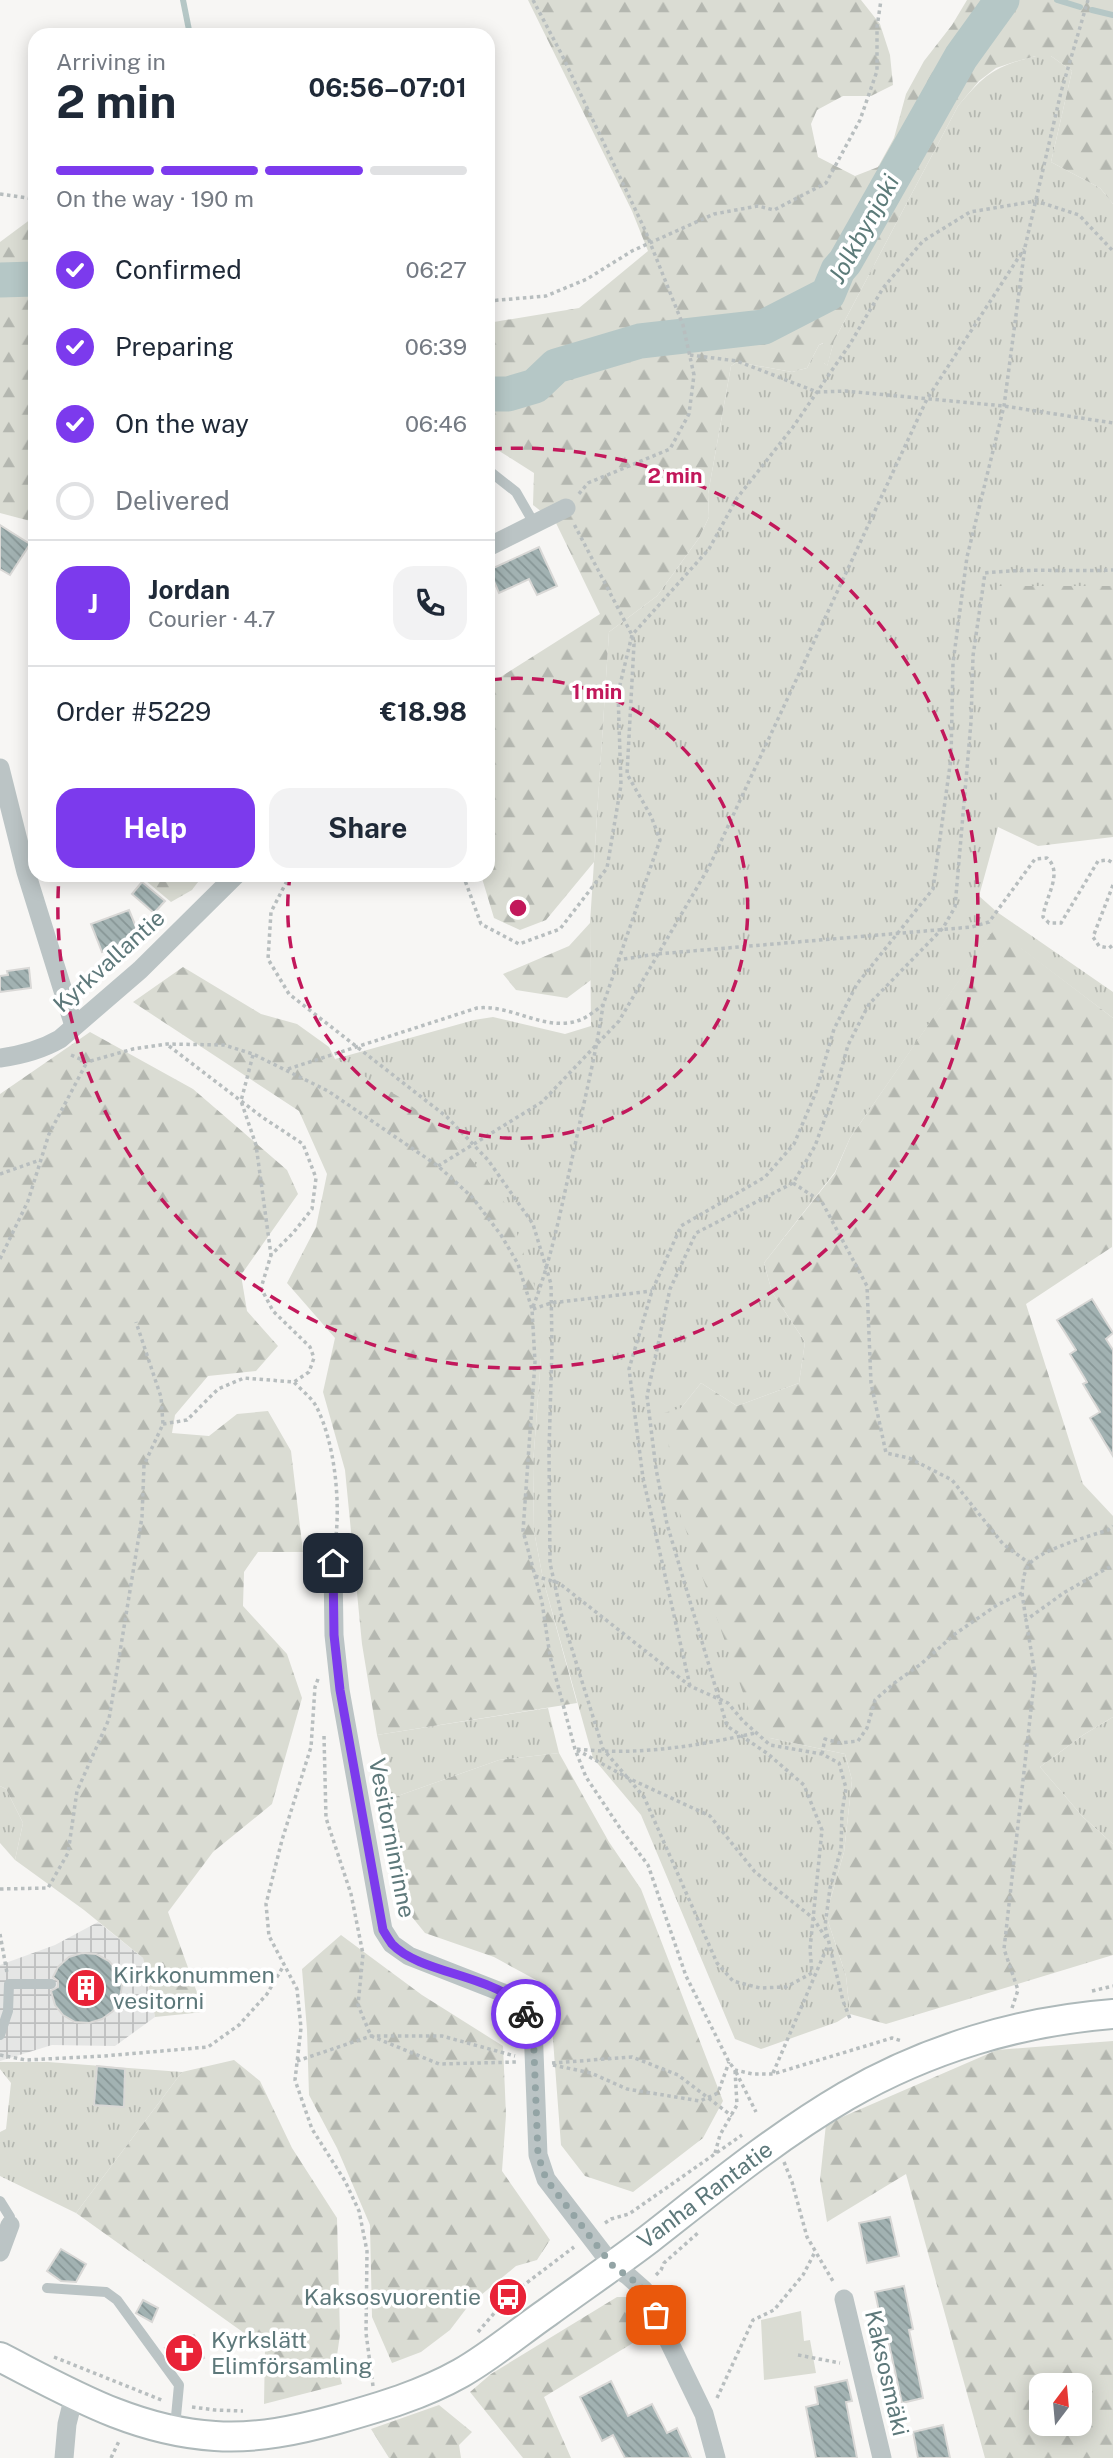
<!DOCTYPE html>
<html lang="en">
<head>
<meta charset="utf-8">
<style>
	:root { --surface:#fff; --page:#f2f2f3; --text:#1f2937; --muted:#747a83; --line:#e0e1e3; --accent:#7c3aed }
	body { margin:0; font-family:"Public Sans",sans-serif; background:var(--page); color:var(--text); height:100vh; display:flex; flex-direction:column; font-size:26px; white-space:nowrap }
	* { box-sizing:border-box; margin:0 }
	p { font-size:23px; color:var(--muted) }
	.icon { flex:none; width:38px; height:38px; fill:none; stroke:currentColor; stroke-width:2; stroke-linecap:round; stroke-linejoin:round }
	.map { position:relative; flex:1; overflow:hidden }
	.side { position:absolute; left:28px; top:28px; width:467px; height:854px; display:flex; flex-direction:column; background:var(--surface); border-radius:21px; box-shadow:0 4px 18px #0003 }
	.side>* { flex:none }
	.needle { width:46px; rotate:16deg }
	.tools { position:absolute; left:1029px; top:2373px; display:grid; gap:14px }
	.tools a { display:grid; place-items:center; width:63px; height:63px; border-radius:14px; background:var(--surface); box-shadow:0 4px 18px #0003; font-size:35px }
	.pin { position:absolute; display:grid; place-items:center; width:60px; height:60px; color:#fff; margin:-30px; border-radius:14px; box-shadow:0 4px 10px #0006 }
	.courier { position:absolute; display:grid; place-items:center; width:70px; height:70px; margin:-35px; border:5px solid #7c3aed; border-radius:50%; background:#fff; color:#222; box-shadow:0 2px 9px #0007 }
	.summary em { font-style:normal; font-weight:700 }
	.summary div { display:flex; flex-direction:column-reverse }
	.summary { display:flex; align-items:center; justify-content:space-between; height:119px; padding:0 28px }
	h1 { font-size:46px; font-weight:700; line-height:52px }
	.bar { display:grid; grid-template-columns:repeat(4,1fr); gap:10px 7px; align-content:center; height:84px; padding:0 28px }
	.bar i { height:9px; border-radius:5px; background:var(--line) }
	.bar .active { background:var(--accent) }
	.bar p { grid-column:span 4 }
	.line { display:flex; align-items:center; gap:18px; padding:0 28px; border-top:2px solid var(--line) }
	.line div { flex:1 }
	.round { display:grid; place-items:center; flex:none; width:74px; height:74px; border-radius:21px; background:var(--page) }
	ol { padding:0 28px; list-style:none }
	li { display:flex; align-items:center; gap:21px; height:77px }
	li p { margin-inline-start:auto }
	li .icon { padding:7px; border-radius:50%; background:var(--accent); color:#fff; stroke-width:4 }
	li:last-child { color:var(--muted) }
	li i { width:38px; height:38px; border:4px solid var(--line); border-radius:50% }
	.action { display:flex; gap:14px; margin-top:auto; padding:14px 28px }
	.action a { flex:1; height:80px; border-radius:21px; background:var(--accent); color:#fff; font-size:28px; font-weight:700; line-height:80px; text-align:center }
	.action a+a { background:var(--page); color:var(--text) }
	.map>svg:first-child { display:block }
</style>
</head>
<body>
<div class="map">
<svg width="1113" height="2458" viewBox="0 0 1113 2458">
	<defs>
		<pattern id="industrial-grid" width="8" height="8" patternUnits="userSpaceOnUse" patternTransform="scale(1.75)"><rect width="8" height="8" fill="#e5e6e5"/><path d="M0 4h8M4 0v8" fill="none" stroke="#bdbfbf"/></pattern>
		<pattern id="grass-tufts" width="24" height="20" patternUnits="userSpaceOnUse" patternTransform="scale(1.75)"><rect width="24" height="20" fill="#dadcd3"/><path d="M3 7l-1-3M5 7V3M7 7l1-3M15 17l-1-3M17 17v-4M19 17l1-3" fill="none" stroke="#b4b7b0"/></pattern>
		<pattern id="forest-firs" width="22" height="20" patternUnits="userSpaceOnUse" patternTransform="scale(1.75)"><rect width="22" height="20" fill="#dadcd3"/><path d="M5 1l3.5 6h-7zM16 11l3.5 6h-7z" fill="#b4b7b0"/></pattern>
		<pattern id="building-back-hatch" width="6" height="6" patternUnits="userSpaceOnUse" patternTransform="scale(1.75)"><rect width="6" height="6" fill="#a2b2b2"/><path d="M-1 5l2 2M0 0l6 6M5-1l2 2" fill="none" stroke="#879696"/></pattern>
	</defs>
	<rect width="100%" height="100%" fill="#f7f6f4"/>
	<polygon fill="url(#industrial-grid)" points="98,1922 143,1958 155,2017 115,2046 52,2045 0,2061 0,1965 55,1945"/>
	<g fill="url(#grass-tufts)">
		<path d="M1036,56h15l21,15 -21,91 49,26 13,16v382h-115v241l-19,69 18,16 116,80v26l-118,-89 -145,209 -15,34 -71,91 8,29 33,50 -6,41 -62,23 -36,-23 -20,25 89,330 75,16 7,26 -8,72 -18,63 20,61 4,38 -13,8 -76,27 -26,-10 -94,-224 -48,-57 -50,-179 -9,-48 -1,-67 8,-106 -83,-216 -123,-83 139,-39 19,-3 72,17 26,-8 -1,-103 19,-291 48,-36 42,-58 10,-21 -1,-23 23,-128 6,-4 55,10 15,-4 12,-23 5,-2v20l3,3 7,-25 124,-235c28,-33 36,-39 78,-50z"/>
		<polygon points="548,1708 559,1753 499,1760 392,1798 377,1735"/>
		<polygon points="1113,1717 1113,1844 1083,1817 1040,1767 1083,1735"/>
		<polygon points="0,1786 6,1789 23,1823 15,1860 0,1843"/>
		<polygon points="0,2062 48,2062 182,2072 76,2213 0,2176 0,2132 6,2129 11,2083 0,2069"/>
	</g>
	<g fill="url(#forest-firs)" fill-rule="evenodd">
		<polygon points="528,0 861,0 880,24 890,55 893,85 871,96 843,96 817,110 811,124 818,157 855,176 878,167 894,138 906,94 924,61 952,25 967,0 1113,0 1113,204 1100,188 1051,162 1072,71 1051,56 1036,56 1014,62 996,68 979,81 958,106 834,341 827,367 824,363 823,343 819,345 807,368 792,372 737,362 731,366 708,494 709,517 699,538 657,596 609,632 594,862 546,920 520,930 494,918 481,875 488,875 488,685 600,614 556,523 533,505 534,473 488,444 488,323 579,308 648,251 632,211"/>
		<polygon points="35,216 35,522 34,522 0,513 0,242"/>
		<polygon points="998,586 1113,586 1113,837 1038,846 998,827"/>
		<polygon points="139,875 203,875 192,890 171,902"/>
		<polygon points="590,923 591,980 567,998 516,990 503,974 569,946"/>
		<polygon points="995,928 1113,1018 1112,1247 1026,1304 1083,1484 1113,1516 1113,1717 1083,1735 1040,1767 1083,1817 1113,1844 1113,1955 886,2024 850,2014 846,1976 826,1915 844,1852 852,1780 845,1754 770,1738 754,1724 677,1505 664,1413 681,1408 701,1383 737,1406 799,1383 805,1342 772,1292 764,1263 835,1173 850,1138"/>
		<polygon points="183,967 261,1014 297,1024 329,1047 335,1059 401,1098 458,1142 508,1207 542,1308 541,1358 533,1464 534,1531 543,1579 577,1703 377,1735 362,1644 345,1470 323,1392 335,1338 287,1283 316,1227 327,1174 299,1111 133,1002"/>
		<polygon points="90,1032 193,1089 287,1170 298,1194 241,1275 247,1311 278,1346 256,1371 208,1376 175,1415 172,1433 209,1436 237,1414 268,1411 291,1451 303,1552 258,1552 244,1572 243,1606 287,1654 302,1698 272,1804 213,1852 168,1912 204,2012 155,2017 143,1958 84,1910 15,1860 23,1823 6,1789 0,1786 0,1094"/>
		<polygon points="559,1753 609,1842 641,1889 723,2101 703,2138 633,2192 585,2176 561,2145 549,1987 494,1957 425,1933 408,1912 392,1798 499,1760"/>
		<polygon points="341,1935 422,1995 503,2046 506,2115 502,2171 550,2240 537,2260 516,2266 469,2305 450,2330 421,2352 392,2363 372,2317 370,2225 337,2148 309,2095 307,2030 302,1969"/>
		<path d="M1113,2041v417h-128l-79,-284 -79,48 -7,-42 6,-56 171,-74zM1041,2385h39v39h-39z"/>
		<polygon points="234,2060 260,2081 292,2148 337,2218 340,2335 336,2362 342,2384 264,2404 265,2348 76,2213 182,2072"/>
		<polygon points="617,2297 629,2297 651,2332 544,2397 571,2458 523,2458 470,2392 491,2374"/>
		<polygon points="439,2405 472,2432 459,2445 461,2458 389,2458 371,2429"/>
	</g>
	<polygon fill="#dadcd3" points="801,2311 804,2341 810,2340 816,2373 764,2380 761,2320"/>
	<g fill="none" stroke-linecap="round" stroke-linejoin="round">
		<g stroke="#b5c7c6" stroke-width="6">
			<polyline points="183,0 190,35"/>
			<polyline points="1057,0 1080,7"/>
			<polyline points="1092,10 1113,15"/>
		</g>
		<g stroke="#b5c7c6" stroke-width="35">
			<polyline points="0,280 35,279"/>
			<polyline points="488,394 508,394 535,386 556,366 640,341 764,327 828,294 838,270 845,262 961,57 1002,0"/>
		</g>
	</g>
	<g fill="url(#building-back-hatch)" stroke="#d9d8d6" stroke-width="2">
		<polygon points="0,525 30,544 10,575 0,569"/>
		<polygon points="539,547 557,586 537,595 529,579 499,593 489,570"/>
		<polygon points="142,882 165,901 154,913 132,894"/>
		<polygon points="129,910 140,937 102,952 91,924"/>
		<polygon points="29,968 31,988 0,992 0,976 8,975 7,971"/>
		<polygon points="1092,1299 1113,1333 1106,1339 1113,1350 1113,1456 1090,1418 1100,1412 1083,1384 1087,1382 1070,1354 1076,1350 1057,1320"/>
		<polygon points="82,1953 96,1954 109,1961 118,1972 122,1985 120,1999 113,2011 102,2019 89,2023 75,2022 63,2015 55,2005 51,1991 58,1987 58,1981 53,1977 58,1967 69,1957"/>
		<polygon points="97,2066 125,2069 124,2107 94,2105"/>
		<polygon points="890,2217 899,2256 867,2263 859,2223"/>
		<polygon points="61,2249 86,2264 76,2282 61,2281 47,2271"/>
		<polygon points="904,2286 913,2329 909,2330 923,2398 902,2403 887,2335 884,2335 875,2292"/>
		<polygon points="143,2300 158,2308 152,2322 136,2313"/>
		<polygon points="194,2335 204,2358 177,2369 165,2348"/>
		<polygon points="847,2380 852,2401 846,2402 857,2458 816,2458 806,2407 818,2404 815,2387"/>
		<polygon points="611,2381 628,2416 652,2404 667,2433 677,2428 691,2458 625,2458 613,2435 602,2441 580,2397"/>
		<polygon points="943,2425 950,2458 918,2458 913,2432"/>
	</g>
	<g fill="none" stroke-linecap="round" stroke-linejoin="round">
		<g stroke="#aeb9ba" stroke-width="32">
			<path id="secondary" d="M0,2357c70,36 134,74 215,79 41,3 83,-6 123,-17 42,-12 84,-24 123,-46 30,-17 58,-41 87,-61 33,-24 68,-48 101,-73 64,-50 127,-102 197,-143 81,-47 174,-75 267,-82"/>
		</g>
		<g stroke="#b8bebf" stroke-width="3.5" stroke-dasharray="3.5 3.5" stroke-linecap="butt">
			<polyline points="533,0 563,57 645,230 683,325 694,375 689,414 670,449 588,483 578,495"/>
			<polyline points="0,194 35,199"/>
			<polyline points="488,301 546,296 587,279 632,251 714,214 758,206 774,210 826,183 860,120 877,71 877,27 881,0"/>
			<polyline points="690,355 737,361 817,392 845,391 1004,406 1113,423"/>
			<path d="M290,875l-19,37 -3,47 21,35 158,123 41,43 45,64 18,60 1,63 -3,104 1,112 12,54 41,132 41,48 73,166 16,18 27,7 26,-1 26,-14 -2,-24 12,-119 -18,-45 -36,-31 -41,-28 -60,-202 -11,-55 -9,-73 23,-107 26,-56 97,-50 22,-37 21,-58 12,-43 21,-41 74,-76 12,-21 16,-185 2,-66 12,-83c42,-5 85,-1 128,-3"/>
			<polyline points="463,875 481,924 519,944 560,929 607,868 621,785 618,693 632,635 709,549 737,498 793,427 850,344 883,288 923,241 970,212 1036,201 1079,215 1113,251"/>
			<polyline points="1113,885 1093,937 1099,946 1109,948 1113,945"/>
			<path d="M617,960l40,-6 315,-27 17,-5 46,-63 12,-1c17,15 -2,39 -4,59l6,6h12l37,-62 10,-1 5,3"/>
			<polyline points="169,1046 262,1117 303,1144 316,1178 312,1209 293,1233 271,1255 261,1288 273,1311 310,1347 314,1358 309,1372 294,1382"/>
			<polyline points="71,1055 87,1062 133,1049 167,1044 224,1045 253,1054 328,1091 438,1166 472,1197 501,1235 518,1264 532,1309 535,1362 523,1531 542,1602 550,1656 575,1749 586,1777 620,1828 648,1865 686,1976 729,2062 735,2070 753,2074 773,2074 892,2038 902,2041"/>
			<polyline points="253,1055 241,1101 256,1145 271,1255"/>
			<path d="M288,1069l189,-61c35,-4 69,25 103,12 8,-3 16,-10 23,-15l57,-165 -9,-24 -24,-42 7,-130 -2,-9 -58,-111"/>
			<polyline points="438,1166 542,1102 619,1021 709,867 927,399 1024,249"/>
			<polyline points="0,1174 40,1160"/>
			<polyline points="793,1183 822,1202 867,1286 871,1383 886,1453 909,1458 952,1480 1003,1544 1029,1563"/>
			<polyline points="0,1259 28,1201 49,1134 87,1062"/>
			<path d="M533,1307c21,-55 31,-113 44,-171 9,-44 20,-87 26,-131"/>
			<polyline points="533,1309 551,1303 652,1291"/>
			<path d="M163,1424l24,-4 31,-31 26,-11 50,4c7,8 17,15 22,24 19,36 25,98 19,138"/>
			<polyline points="535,1576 559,1583 690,1686 728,1703 743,1721 770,1745 822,1754 839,1763 846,1788 842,1812 841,1849 830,1888 825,1926 843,2001 851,2021"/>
			<polyline points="1022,1593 1026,1620"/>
			<polyline points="318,1679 315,1687 311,1747 282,1840 266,1904 269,1936 297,1989 301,2028 295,2080 312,2129 345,2181 359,2211 367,2251 366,2333 373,2386"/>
			<polyline points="690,1686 643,1478 629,1369 652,1291 681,1226 765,1177 794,1144 816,1092 834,1029 857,984 933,889 951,758 953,663 967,557 1004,406 1025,247 1061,92 1088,0"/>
			<polyline points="324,1736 326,1818 351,1894 363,1954 358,2005 371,2036 439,2064 517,2062"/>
			<path d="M577,1749c60,7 120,-3 178,-16"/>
			<polyline points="577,1750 628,1778 710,1816 755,1872 813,1918 826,1938"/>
			<path d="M822,1754l3,-15 15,4 18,-2 9,-13 8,-28 18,-16 28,-20 34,-30 42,-29 25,-12c1,-10 1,-19 6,-27 8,-15 62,-30 80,-36l5,-4"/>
			<polyline points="0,1889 48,1888 68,1853 77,1791 109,1719 142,1517 144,1465 163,1424 161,1397 136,1322"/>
			<polyline points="0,1934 7,1973"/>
			<polyline points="1092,1991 1113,1986"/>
			<polyline points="1012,2008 1018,1990 1004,1949 1035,1674 1026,1620 1065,1592 1113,1565"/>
			<polyline points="0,2055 26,2060 104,2056 208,2047 239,2025 267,1994 284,1965"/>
			<polyline points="297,2061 371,2036 442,2036 515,2056"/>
			<polyline points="552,2063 632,2057 678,2075 732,2116"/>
			<polyline points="553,2065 591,2073 627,2089 700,2101 718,2093 729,2062"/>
			<polyline points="736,2072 756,2112"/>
			<polyline points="773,2073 828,1945"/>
			<polyline points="715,2153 720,2135 737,2105 735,2070"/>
			<polyline points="784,2162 792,2182 807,2237 834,2283"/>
			<polyline points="605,2223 611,2219 629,2214 742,2135"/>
			<polyline points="656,2275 661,2270 664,2263 699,2232"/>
			<polyline points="478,2332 508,2297 574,2247"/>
			<polyline points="798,2355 840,2363"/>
			<polyline points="54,2357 164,2401"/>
			<polyline points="717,2398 753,2320 774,2310 803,2275 815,2252"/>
			<polyline points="192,2407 215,2410 243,2411"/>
			<polyline points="111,2458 120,2439"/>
		</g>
		<g stroke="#bbc4c5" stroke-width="10">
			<polyline points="488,470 516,492 535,525"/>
			<polyline points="0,2035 8,2011 9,1984 51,1984"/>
			<polyline points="0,2201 10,2217 10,2225"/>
			<polyline points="47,2288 106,2292 117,2300 179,2385 175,2427"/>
		</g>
		<g stroke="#bbc4c5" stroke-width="19">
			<polyline points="488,547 566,508"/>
			<polyline points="0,768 26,872 74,1026"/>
			<path d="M0,1058c22,-3 41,-8 60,-19l80,-69 96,-95"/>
			<polyline points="333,1563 334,1635 340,1690 383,1930 392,1944 409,1956 506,1994 522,2007 533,2026 538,2155 546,2179 612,2265 627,2275 644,2290 704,2414 716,2458"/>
			<polyline points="0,2252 10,2225"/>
			<polyline points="844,2299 882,2458"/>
			<polyline points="64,2458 67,2424 74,2396"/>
		</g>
		<use href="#secondary" stroke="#fff" stroke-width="28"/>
	</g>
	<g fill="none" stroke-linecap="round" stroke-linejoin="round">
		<polyline stroke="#93a4a5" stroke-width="7" stroke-dasharray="0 12.6" points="526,2014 533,2026 538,2155 546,2179 612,2265 641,2286 656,2315"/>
		<path stroke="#7c3aed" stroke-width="9" d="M333,1563l1,72 6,55 43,240c3,5 6,10 9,14 30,32 114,31 134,70"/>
	</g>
	<g fill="none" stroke="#c2185b" stroke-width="3.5" stroke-dasharray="12 9">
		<path d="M490 680A230 230 0 1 1 290 876"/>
		<path d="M490 449A460 460 0 1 1 59 876"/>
	</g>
	<defs>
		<g id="building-disc" transform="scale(2.0125)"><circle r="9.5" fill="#e92237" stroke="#fff"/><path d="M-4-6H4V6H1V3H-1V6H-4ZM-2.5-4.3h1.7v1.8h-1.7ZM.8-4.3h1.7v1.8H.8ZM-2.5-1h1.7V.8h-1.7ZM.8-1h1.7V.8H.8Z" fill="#fff"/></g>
		<g id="bus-disc" transform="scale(2.0125)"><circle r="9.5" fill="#e92237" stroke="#fff"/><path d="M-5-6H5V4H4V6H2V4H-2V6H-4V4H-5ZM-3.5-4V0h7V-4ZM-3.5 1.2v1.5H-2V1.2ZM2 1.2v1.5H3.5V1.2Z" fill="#fff"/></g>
		<g id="church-disc" transform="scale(2.0125)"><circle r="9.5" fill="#e92237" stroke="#fff"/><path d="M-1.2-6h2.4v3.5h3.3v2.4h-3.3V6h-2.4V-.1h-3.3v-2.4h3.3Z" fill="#fff"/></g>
	</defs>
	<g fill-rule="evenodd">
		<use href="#building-disc" x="86" y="1988"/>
		<use href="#bus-disc" x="508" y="2297"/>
		<use href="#church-disc" x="184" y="2353"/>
	</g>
	<g text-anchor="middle" stroke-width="7" stroke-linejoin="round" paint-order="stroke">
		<g font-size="23" fill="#5d787a" stroke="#fff">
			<text transform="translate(109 961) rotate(-42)" y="8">Kyrkvallantie</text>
			<text transform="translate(392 1838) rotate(79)" y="8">Vesitorninrinne</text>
			<text transform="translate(705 2195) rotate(-37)" y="8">Vanha Rantatie</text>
			<text transform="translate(887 2373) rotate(77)" y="8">Kaksosmäki</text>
		</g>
		<g font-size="23" fill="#5d787a" stroke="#fff" text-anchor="start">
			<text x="113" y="1983">Kirkkonummen<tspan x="113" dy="26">vesitorni</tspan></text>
			<text x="481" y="2305" text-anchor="end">Kaksosvuorentie</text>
			<text x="211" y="2348">Kyrkslätt<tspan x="211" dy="26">Elimförsamling</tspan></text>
		</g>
		<g font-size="24" font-style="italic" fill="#5c7b79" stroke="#fff">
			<text transform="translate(864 229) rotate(-61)" y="8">Jolkbynjoki</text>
		</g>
	</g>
	<circle cx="518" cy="908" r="10" fill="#c2185b" stroke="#fff" stroke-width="3.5"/>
	<g font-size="21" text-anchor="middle" font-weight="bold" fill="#c2185b" stroke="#fff" stroke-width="7" stroke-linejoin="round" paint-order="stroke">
		<text x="675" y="483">2 min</text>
		<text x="597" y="699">1 min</text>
	</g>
</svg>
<div class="tools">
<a><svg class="needle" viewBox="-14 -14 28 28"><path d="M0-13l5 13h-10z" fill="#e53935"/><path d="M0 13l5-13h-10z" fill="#747a83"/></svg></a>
</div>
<div class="pin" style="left:656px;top:2315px;background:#ea580c"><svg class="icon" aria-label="bag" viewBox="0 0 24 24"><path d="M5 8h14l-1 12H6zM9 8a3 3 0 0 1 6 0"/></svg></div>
<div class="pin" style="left:333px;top:1563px;background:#1f2937"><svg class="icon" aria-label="home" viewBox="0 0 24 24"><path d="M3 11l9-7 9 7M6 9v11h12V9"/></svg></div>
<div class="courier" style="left:526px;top:2014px"><svg class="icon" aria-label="bike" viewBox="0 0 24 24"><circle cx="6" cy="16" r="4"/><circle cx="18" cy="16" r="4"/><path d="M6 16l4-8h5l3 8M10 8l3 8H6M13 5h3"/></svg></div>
<section class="side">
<div class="summary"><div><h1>2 min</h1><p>Arriving in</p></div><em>06:56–07:01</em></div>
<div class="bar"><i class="active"></i><i class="active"></i><i class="active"></i><i></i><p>On the way · 190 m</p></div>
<ol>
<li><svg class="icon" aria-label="check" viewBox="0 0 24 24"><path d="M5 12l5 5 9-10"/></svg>Confirmed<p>06:27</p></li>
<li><svg class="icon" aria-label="check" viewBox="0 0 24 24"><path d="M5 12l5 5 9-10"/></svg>Preparing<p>06:39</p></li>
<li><svg class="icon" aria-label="check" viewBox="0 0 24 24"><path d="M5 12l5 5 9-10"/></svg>On the way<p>06:46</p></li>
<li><i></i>Delivered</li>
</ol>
<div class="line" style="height:126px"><b class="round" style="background:var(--accent);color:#fff">J</b><div><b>Jordan</b><p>Courier · 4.7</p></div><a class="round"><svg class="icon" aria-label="phone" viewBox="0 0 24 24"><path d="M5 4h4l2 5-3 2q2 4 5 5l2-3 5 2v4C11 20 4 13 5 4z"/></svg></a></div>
<div class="line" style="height:91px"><div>Order #5229</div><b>€18.98</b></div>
<div class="action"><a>Help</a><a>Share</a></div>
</section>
</div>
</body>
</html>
